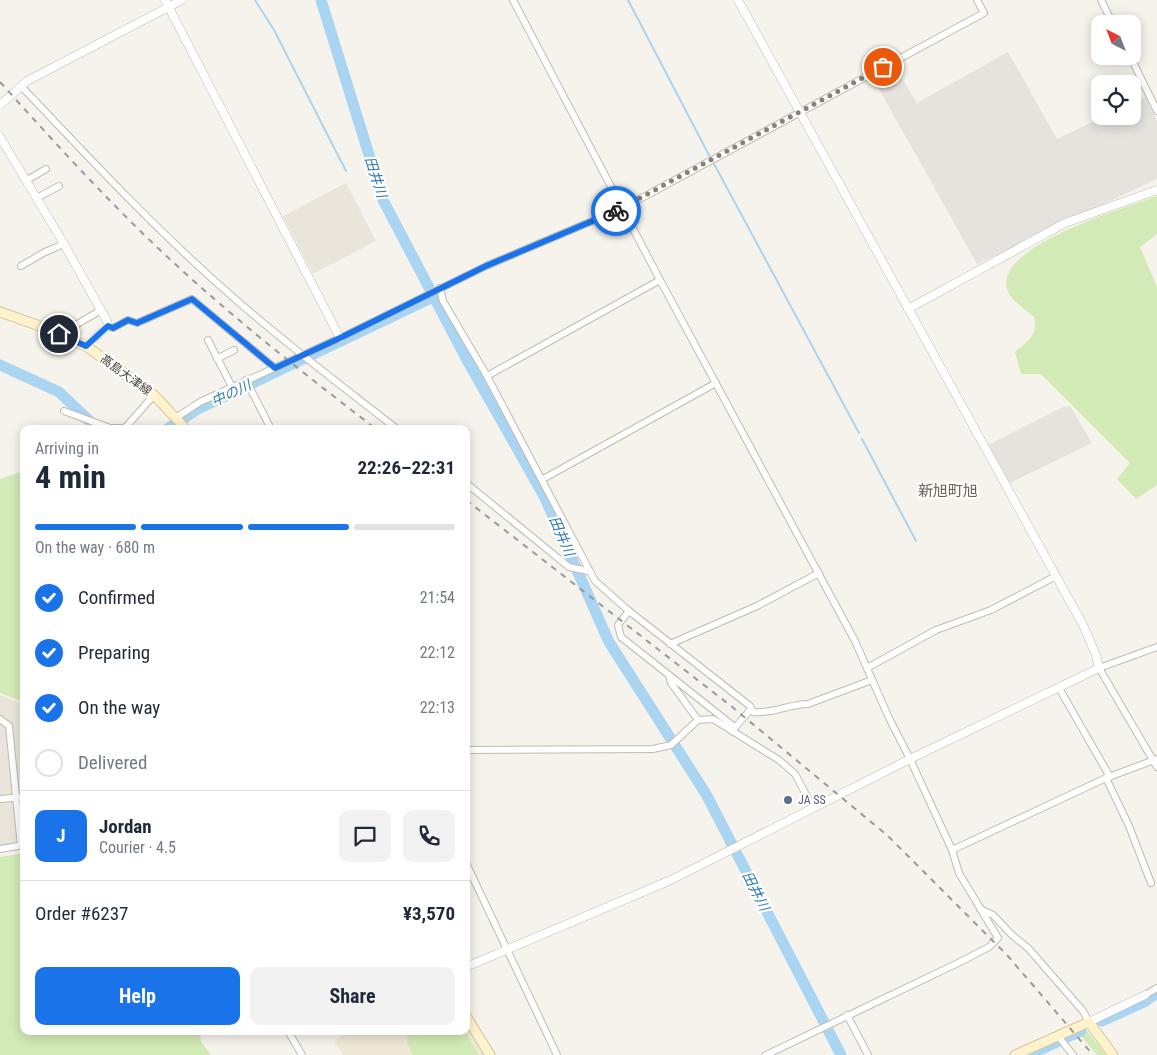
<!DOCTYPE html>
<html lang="en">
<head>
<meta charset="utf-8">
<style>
	:root { --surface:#fff; --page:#f2f2f3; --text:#1f2937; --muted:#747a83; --line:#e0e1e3; --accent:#1a73e8 }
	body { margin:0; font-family:"Roboto Condensed","Noto Sans JP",sans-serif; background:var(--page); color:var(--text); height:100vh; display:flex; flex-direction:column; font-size:19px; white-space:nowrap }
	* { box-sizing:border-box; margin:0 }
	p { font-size:16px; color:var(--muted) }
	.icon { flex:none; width:28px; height:28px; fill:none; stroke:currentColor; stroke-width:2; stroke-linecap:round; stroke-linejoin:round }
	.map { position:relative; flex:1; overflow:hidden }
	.panel { position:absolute; left:20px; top:425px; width:450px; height:610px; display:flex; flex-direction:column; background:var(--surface); border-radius:10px; box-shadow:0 2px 12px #0003 }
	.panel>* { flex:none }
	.needle { width:32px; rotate:318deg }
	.tools { position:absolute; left:1091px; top:15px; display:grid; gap:10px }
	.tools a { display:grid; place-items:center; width:50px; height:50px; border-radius:10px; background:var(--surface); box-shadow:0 2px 12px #0003; font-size:25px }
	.pin { position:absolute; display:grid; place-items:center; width:42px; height:42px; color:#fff; margin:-21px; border:2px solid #fff; border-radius:50%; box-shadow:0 1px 5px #0007 }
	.courier { position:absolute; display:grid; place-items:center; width:50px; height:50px; margin:-25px; border:4px solid #1a73e8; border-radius:50%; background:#fff; color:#222; box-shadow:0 1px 6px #0007 }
	.summary em { font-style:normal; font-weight:700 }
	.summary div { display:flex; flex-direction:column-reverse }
	.summary { display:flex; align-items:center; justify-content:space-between; height:85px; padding:0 15px }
	h1 { font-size:32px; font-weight:700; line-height:38px }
	.bar { display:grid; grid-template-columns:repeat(4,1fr); gap:8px 5px; align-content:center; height:60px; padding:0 15px }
	.bar i { height:6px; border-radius:4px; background:var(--line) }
	.bar .active { background:var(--accent) }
	.bar p { grid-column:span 4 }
	.line { display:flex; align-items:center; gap:12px; padding:0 15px; border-top:1px solid var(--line) }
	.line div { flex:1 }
	.round { display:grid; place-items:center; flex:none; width:52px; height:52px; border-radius:10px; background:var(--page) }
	ol { padding:0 15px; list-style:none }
	li { display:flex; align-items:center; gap:15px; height:55px }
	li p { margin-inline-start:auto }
	li .icon { padding:5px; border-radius:50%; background:var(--accent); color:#fff; stroke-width:4 }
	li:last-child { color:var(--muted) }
	li i { width:28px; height:28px; border:2px solid var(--line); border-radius:50% }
	.action { display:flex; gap:10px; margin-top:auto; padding:10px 15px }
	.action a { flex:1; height:58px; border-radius:10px; background:var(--accent); color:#fff; font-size:20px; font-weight:700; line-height:58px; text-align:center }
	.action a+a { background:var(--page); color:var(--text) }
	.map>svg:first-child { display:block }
</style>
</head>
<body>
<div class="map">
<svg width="1157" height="1055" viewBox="0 0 1157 1055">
	<rect width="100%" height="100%" fill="#f6f3ec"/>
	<g fill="#eae5da">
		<polygon points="346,183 376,241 313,274 283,216"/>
		<polygon points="0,695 24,705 24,843 0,847"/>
	</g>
	<g fill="#e6e2dd">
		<polygon points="1008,52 1057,139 1105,116 1132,116 1133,103 1145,97 1157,121 1157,179 977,264 874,80 895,67 917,103"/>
		<polygon points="1070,406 1092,443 1010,483 988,445 1063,407"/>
	</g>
	<polygon fill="#efe8d6" points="466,1021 487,1055 343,1055 334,1041 348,1031 466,1031"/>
	<g fill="#d2eab5">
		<path d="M1157,196v38l-17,13 17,40v198l-21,14 -19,-20 13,-16 -89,-89h-20l-6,-22c12,-10 24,-18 19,-35 -8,-7 -24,-17 -27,-28 -12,-44 120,-81 150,-93z"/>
		<polygon points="24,471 24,702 0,693 0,479"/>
		<polygon points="24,853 24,1031 200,1031 201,1042 211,1055 0,1055 0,857"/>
		<polygon points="408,1031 465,1031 479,1055 413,1055 407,1043"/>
		<polygon points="1087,1031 1106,1055 1097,1055 1081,1036"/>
	</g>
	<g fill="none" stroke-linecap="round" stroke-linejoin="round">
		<g stroke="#a9d4f2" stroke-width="2">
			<polyline points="255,0 274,30 346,171"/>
			<polyline points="628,0 710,157"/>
			<polyline points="713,162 859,433"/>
			<polyline points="862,439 916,541"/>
		</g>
		<g stroke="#a9d4f2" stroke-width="11">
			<polyline points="321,0 383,200 467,360 544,496 609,642 706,794 841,1055"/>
			<polyline points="0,365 59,392 96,427 107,429"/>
			<polyline points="167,429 198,409 433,297"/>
			<polyline points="1102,1021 1144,1002 1157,993"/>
			<polyline points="1063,1039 1081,1031"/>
			<polyline points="1028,1055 1057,1042"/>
		</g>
		<g stroke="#c2bbae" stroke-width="8">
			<g id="minor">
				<polyline points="513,0 660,280 855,641 889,718 910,759 952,850 959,873 998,938 989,947 960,962 766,1055"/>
				<polyline points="1101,0 1113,24"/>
				<polyline points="1130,56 1157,111"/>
				<path d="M21,86c69,73 137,146 213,212 52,46 108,88 163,131"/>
				<polyline points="27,180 46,169"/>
				<polyline points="37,198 59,186"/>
				<polyline points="21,266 45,252 64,244"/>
				<path d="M440,288l3,13 44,75 108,205 34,30 121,95 3,6c20,2 36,-8 55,-8l64,-24"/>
				<polyline points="108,326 113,328 128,320 137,323 192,299 275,368"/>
				<polyline points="65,337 74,326 101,310"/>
				<polyline points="208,340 232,387"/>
				<polyline points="217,359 234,350"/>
				<polyline points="487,376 660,280"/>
				<polyline points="246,380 271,429"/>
				<polyline points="64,411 110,428 125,428 154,395"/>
				<polyline points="177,417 200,402 340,338 486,266 623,208 984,13 977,0"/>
				<polyline points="543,479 716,383"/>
				<polyline points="466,483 569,567 588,571"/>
				<polyline points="629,611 618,625 621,637 669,675 671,683 698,720"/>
				<polyline points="670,644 757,606 819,573"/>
				<polyline points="1157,647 1099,668 1157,767"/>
				<polyline points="867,668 936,630 991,610 1056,576"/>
				<polyline points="669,675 732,725 732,731"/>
				<polyline points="1059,688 1110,777"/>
				<polyline points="0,719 9,726 21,846"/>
				<polyline points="732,731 751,709"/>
				<polyline points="466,750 653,749 671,745 698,720 713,719 779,760 795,774 813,808"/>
				<polyline points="1106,778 1129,826 1151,883"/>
				<polyline points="0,799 24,797"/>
				<polyline points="0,849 24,845"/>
				<polyline points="952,850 1106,778 1157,759"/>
				<polyline points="466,863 557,1055"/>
				<polyline points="980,909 993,915 1013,936 1028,948 1083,1011 1089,1022"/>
				<polyline points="1145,995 1157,988"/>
				<polyline points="847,1015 868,1055"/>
				<polyline points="288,1031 302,1055"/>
				<polyline points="1058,1036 1073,1055"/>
			</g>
		</g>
		<g stroke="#c2bbae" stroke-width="9">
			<g id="tertiary">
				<polyline points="165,0 340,338"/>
				<polyline points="0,105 27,81 182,0"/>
				<polyline points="0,137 64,244 107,321 108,326 86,346"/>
				<polyline points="908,309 1065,223 1157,190"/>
				<polyline points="466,967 671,880 910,759 1099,668 1096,655 1083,625 738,0"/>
				<polyline points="1089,1022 1145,995"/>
			</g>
		</g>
		<g stroke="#d6c79b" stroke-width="11">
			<g id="secondary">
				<polyline points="0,312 37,325 86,346 154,395 186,429"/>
				<polyline points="466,1016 490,1055"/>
				<polyline points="1015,1055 1089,1022 1113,1055"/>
			</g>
		</g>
		<use href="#minor" stroke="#fff" stroke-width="6"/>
		<use href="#tertiary" stroke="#fff" stroke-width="8"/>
		<use href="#secondary" stroke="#fff3cd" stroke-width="9"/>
		<g stroke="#9a9a9a" stroke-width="2" stroke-dasharray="6 6" stroke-linecap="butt">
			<path d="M0,82c56,62 112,124 174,181 64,59 133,113 202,166"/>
			<polyline points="466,500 731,706 888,836 1007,955 1093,1055"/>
		</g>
	</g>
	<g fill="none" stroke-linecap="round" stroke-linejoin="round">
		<polyline stroke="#878178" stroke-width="5" stroke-dasharray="0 9" points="616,211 883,67"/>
		<polyline stroke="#1a73e8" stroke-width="6" points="59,334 86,346 108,326 113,328 128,320 137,323 192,299 275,368 340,338 486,266 616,211"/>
	</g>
	<circle fill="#5c6f8a" stroke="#fff" stroke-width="2" cx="788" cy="800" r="5"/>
	<g text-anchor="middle" stroke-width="4.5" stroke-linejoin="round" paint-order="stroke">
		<g font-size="12" fill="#4b4439" stroke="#fff">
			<text transform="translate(126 375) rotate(36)" y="4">高島大津線</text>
		</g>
		<g font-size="12" fill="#4e5e75" stroke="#fff" text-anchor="start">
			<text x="798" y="804">JA SS</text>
		</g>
		<g font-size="14" font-style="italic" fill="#2e7ab2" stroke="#fff">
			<text transform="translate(376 177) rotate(72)" y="5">田井川</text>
			<text transform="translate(231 393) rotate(-26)" y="5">中の川</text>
			<text transform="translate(562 536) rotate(66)" y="5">田井川</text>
			<text transform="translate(756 891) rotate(63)" y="5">田井川</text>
		</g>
		<g font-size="15" fill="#6e6250" stroke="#fff">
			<text x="948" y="496">新旭町旭</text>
		</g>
	</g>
</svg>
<div class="tools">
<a><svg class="needle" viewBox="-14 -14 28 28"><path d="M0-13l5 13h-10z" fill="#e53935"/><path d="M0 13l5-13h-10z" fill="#747a83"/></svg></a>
<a><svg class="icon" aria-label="locate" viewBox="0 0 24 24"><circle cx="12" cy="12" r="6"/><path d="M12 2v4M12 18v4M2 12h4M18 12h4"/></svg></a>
</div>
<div class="pin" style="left:883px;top:67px;background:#ea580c"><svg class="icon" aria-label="bag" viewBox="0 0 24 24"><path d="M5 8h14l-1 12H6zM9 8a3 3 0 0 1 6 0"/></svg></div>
<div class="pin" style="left:59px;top:334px;background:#1f2937"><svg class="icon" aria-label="home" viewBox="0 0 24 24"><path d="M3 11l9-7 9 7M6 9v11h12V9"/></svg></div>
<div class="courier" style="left:616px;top:211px"><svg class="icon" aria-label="bike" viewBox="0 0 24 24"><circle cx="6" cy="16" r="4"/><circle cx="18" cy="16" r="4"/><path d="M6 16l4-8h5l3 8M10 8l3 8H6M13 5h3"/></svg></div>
<section class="panel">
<div class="summary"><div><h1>4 min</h1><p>Arriving in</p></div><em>22:26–22:31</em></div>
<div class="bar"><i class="active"></i><i class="active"></i><i class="active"></i><i></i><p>On the way · 680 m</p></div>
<ol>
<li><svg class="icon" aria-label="check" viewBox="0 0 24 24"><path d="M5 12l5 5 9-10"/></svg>Confirmed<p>21:54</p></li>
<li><svg class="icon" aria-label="check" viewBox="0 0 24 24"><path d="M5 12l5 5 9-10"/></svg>Preparing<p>22:12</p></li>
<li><svg class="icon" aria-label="check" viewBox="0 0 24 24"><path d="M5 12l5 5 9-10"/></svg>On the way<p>22:13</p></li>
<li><i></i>Delivered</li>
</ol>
<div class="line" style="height:90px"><b class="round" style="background:var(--accent);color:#fff">J</b><div><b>Jordan</b><p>Courier · 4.5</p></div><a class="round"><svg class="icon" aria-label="chat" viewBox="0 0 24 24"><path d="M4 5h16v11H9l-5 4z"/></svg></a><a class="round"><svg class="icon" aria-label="phone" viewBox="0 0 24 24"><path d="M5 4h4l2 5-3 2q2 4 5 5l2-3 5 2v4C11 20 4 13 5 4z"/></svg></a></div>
<div class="line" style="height:65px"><div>Order #6237</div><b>¥3,570</b></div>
<div class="action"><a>Help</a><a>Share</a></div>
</section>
</div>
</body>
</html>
